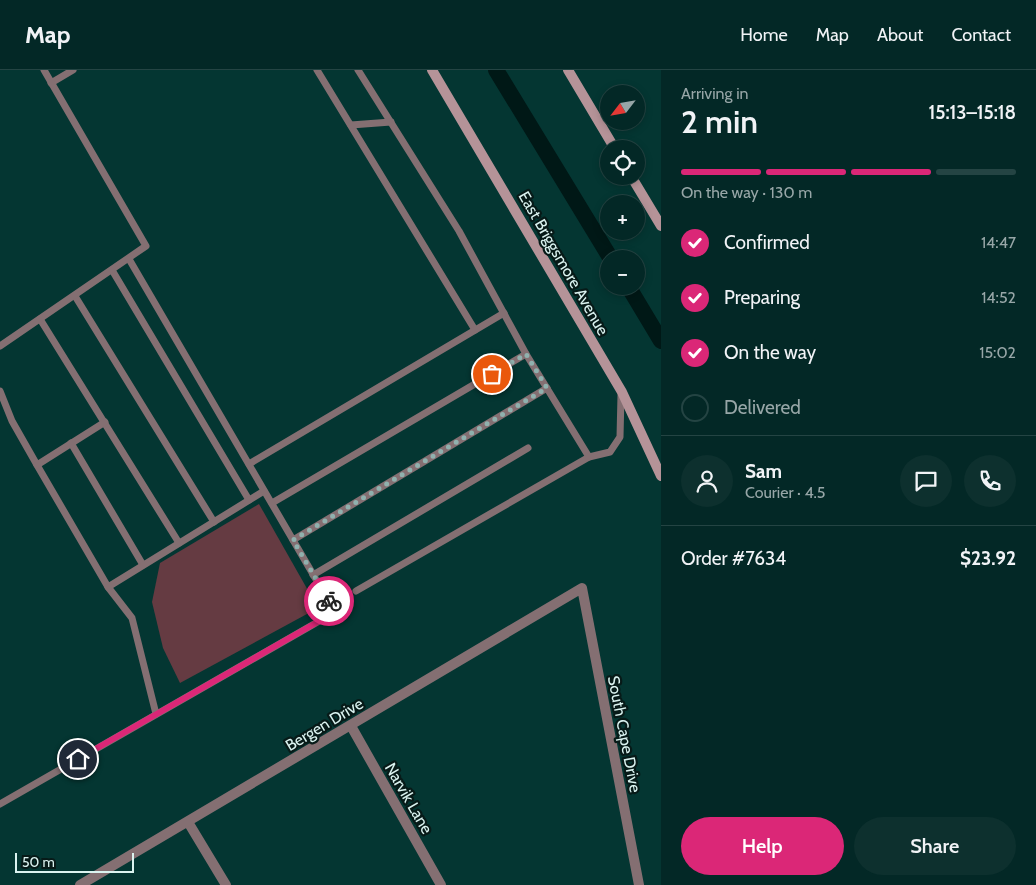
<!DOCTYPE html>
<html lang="en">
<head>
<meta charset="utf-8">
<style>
	:root { --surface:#032826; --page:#0d302e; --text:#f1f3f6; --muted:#97a6a7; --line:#244443; --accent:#db2777 }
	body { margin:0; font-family:Cabin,sans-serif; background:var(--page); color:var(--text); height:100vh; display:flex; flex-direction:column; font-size:19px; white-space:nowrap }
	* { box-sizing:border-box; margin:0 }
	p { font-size:16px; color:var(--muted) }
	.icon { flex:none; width:28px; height:28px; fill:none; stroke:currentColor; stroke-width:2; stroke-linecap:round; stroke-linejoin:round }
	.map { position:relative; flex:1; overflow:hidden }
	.side { display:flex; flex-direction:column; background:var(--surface); width:375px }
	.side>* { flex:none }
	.needle { width:32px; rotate:239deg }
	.fabs { position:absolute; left:600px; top:15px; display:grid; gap:10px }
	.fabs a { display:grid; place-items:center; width:45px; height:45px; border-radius:50%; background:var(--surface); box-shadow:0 2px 8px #0003,0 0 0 1px var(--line); font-size:25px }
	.scale { position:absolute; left:15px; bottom:12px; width:119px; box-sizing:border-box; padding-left:5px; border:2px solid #dbf3f0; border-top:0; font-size:14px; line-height:18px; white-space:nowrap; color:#dbf3f0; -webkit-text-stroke:4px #071a18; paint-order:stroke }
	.pin { position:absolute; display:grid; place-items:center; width:42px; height:42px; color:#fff; margin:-21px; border:2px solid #fff; border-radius:50%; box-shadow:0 1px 5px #0007 }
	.courier { position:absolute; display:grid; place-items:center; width:50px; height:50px; margin:-25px; border:4px solid #db2777; border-radius:50%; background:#fff; color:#222; box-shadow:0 1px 6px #0007 }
	.head em { font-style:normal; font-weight:600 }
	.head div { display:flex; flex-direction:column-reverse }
	.head { display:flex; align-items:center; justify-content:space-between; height:85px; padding:0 20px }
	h1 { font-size:32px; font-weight:600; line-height:38px }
	.bar { display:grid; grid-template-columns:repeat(4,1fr); gap:8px 5px; align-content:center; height:60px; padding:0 20px }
	.bar i { height:6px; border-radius:4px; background:var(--line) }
	.bar .current { background:var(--accent) }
	.bar p { grid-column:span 4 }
	.line { display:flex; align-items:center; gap:12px; padding:0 20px; border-top:1px solid var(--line) }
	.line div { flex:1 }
	.round { display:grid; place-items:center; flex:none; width:52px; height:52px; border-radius:26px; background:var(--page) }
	ol { padding:0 20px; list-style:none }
	li { display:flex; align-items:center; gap:15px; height:55px }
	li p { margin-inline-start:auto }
	li .icon { padding:5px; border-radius:50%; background:var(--accent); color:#fff; stroke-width:4 }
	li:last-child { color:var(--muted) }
	li i { width:28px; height:28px; border:2px solid var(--line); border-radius:50% }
	.button { display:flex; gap:10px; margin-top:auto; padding:10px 20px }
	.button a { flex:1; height:58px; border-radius:30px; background:var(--accent); color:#fff; font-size:20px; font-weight:600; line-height:58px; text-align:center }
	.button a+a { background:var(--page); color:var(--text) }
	header { display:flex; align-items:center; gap:30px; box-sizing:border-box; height:70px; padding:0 25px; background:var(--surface); border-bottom:1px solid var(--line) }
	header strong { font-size:24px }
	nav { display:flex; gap:28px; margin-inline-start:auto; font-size:18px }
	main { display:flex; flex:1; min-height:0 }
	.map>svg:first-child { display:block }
</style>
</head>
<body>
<header>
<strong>Map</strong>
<nav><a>Home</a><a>Map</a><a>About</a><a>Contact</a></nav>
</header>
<main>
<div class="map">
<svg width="661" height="815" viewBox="0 0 661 815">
	<rect width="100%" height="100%" fill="#043632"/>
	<polygon fill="#653b42" points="259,434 318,538 180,613 163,578 152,532 160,493"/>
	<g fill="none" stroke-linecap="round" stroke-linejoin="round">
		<g stroke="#001816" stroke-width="16">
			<polyline points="496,0 611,189"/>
			<polyline points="628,216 661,271"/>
		</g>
		<g stroke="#846f72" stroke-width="7">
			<polyline points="317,0 475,260"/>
			<polyline points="358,0 459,161 526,284 589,387"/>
			<polyline points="51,13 73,0"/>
			<polyline points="351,55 391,52"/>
			<polyline points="112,200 249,430"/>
			<polyline points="75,226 214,452"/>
			<polyline points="40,249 179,473"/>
			<polyline points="0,276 146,176 44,0"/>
			<polyline points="0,321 12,351 37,395 108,517 132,548 156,644"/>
			<polyline points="71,373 143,495"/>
			<polyline points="249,394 504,243"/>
			<polyline points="37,395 105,352"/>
			<polyline points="272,433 526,284"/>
			<polyline points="293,470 547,318"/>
			<polyline points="313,505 528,378"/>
			<polyline points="108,517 264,421"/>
			<polyline points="356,521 589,387 610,382 620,367 621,325"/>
			<polyline points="0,734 335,542 129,189"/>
		</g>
		<g stroke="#846f72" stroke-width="10">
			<polyline points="351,656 441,815"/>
			<polyline points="188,752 226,815"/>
			<polyline points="80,815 582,518 639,815"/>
		</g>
		<g stroke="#b59398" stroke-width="10">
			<polyline points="432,0 622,322 661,406"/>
			<polyline points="568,0 615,79"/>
			<polyline points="631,106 661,156"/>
		</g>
	</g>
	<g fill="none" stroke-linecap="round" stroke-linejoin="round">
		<polyline stroke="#90b1ae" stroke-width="5" stroke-dasharray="0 9" points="329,531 293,470 547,318 526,284 492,304"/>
		<polyline stroke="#db2777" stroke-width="6" points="78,689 335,542 329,531"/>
	</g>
	<g text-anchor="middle" stroke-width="4.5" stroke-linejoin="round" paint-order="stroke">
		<g font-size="16" fill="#dbf3f0" stroke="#071a18">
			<text transform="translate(564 193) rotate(60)" y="6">East Briggsmore Avenue</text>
			<text transform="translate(324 654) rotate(-31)" y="6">Bergen Drive</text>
			<text transform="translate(625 664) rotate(79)" y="6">South Cape Drive</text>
			<text transform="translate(409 728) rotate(60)" y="6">Narvik Lane</text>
		</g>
	</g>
</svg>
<div class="fabs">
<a><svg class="needle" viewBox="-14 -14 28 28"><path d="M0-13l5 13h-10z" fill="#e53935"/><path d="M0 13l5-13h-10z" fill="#97a6a7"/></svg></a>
<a><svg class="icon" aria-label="locate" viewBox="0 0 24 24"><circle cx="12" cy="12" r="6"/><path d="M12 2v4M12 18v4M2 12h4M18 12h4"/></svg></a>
<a>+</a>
<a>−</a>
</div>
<div class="scale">50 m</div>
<div class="pin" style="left:492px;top:304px;background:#ea580c"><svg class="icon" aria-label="bag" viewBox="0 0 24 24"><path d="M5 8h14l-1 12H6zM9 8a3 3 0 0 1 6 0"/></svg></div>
<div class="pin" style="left:78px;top:689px;background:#1f2937"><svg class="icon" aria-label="home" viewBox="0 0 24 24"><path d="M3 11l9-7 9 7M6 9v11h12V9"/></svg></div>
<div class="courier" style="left:329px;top:531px"><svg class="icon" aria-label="bike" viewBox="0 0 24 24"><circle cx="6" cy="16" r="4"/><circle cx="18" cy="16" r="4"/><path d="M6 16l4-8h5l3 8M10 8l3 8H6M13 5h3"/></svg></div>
</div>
<section class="side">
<div class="head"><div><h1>2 min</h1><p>Arriving in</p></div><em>15:13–15:18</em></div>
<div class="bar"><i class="current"></i><i class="current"></i><i class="current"></i><i></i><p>On the way · 130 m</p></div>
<ol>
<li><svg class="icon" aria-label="check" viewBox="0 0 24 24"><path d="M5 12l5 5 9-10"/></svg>Confirmed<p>14:47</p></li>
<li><svg class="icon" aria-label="check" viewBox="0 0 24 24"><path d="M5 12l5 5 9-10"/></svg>Preparing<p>14:52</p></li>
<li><svg class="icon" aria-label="check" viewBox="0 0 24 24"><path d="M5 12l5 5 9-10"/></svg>On the way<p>15:02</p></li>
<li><i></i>Delivered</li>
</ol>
<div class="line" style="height:90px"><a class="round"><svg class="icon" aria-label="person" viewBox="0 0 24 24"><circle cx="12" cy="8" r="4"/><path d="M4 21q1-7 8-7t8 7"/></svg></a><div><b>Sam</b><p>Courier · 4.5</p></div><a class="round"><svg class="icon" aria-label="chat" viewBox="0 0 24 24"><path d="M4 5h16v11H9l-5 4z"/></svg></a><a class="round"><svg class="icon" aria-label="phone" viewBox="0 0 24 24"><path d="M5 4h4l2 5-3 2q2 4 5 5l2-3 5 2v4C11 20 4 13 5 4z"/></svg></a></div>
<div class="line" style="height:65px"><div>Order #7634</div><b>$23.92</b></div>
<div class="button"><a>Help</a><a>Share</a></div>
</section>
</main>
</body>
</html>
